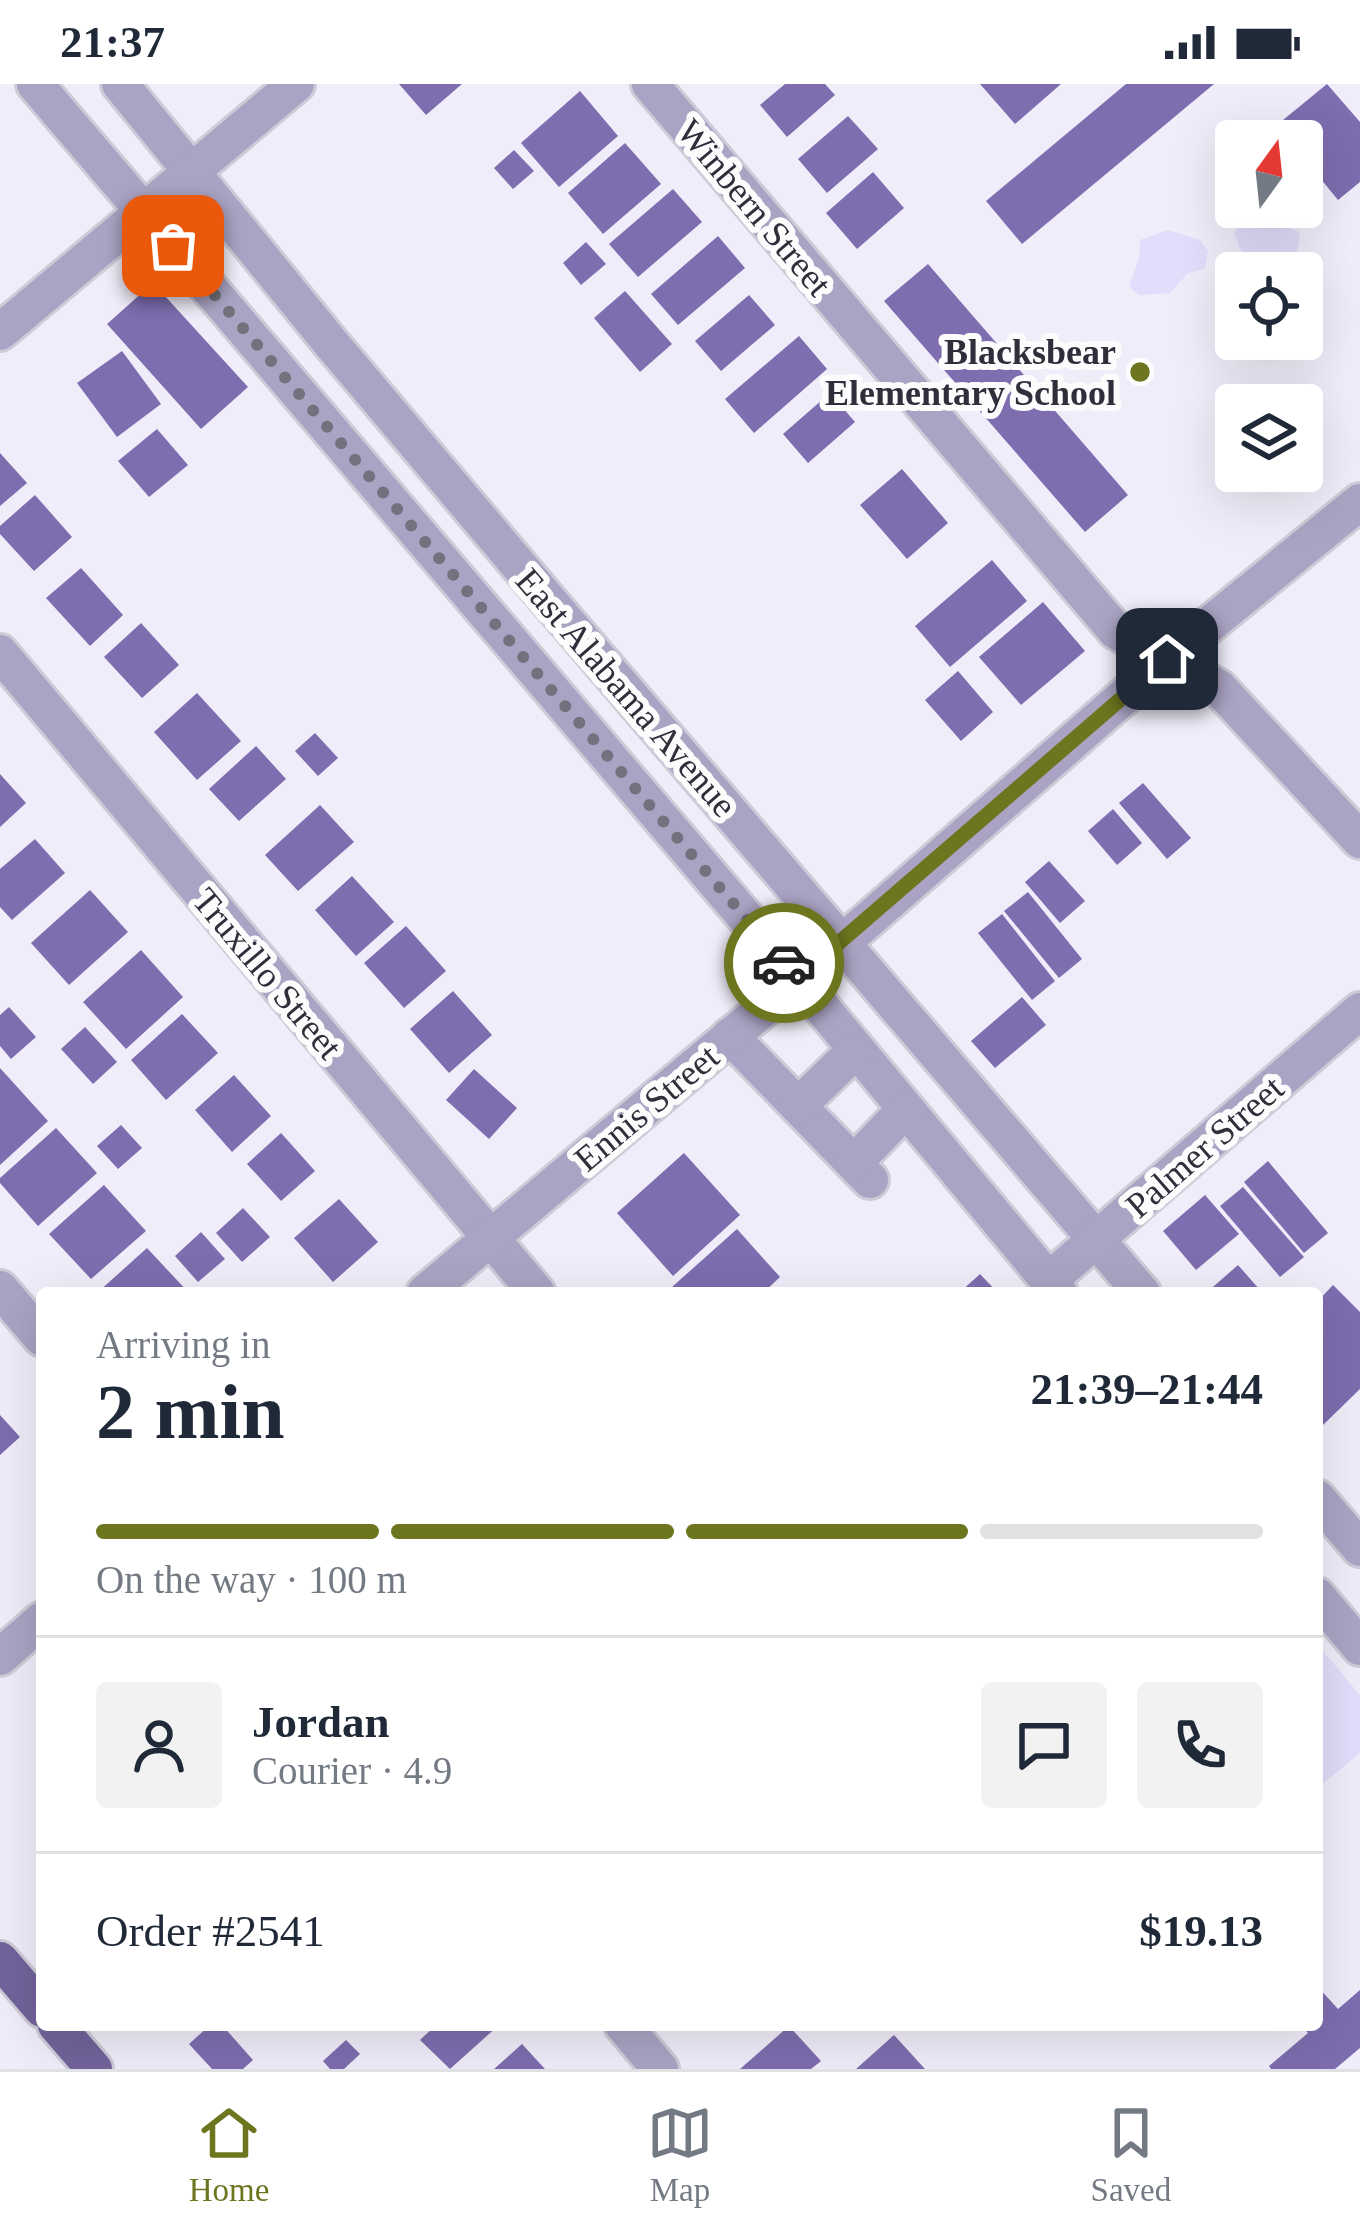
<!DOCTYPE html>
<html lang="en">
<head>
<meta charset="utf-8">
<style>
	:root { --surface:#fff; --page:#f2f2f3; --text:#1f2937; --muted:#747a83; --line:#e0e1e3; --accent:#6d751f }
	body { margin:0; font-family:"Times New Roman",serif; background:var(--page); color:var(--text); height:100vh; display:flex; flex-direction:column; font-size:45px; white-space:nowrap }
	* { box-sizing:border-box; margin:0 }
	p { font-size:39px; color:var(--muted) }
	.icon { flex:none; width:66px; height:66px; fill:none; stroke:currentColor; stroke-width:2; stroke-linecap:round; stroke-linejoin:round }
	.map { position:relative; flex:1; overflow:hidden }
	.side { position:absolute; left:36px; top:1203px; width:1287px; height:744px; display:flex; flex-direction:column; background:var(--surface); border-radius:12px; box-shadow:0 12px 48px #0002 }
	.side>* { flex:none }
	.needle { width:78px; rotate:15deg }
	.tools { position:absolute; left:1215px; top:36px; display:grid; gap:24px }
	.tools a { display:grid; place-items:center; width:108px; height:108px; border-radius:12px; background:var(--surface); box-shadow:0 12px 48px #0002; font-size:60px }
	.pin { position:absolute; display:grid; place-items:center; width:102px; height:102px; color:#fff; margin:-51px; border-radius:24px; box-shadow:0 6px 18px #0006 }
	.courier { position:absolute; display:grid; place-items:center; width:120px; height:120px; margin:-60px; border:9px solid #6d751f; border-radius:50%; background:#fff; color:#222; box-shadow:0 3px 15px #0007 }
	.headline em { font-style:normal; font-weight:700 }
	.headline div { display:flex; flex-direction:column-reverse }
	.headline { display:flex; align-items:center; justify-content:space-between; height:204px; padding:0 60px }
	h1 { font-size:78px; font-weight:700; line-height:90px }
	.bar { display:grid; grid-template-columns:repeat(4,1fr); gap:18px 12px; align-content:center; height:144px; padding:0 60px }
	.bar i { height:15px; border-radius:9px; background:var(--line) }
	.bar .current { background:var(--accent) }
	.bar p { grid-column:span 4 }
	.line { display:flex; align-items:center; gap:30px; padding:0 60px; border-top:3px solid var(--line) }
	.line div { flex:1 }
	.round { display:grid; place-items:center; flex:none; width:126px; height:126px; border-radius:12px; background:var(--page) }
	.status { display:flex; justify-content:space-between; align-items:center; height:84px; padding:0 60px; background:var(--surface); direction:ltr }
	.status svg { height:33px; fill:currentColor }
	.menu { display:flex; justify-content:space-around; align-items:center; height:168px; border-top:3px solid var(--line); background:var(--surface); font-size:33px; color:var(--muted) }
	.menu a { display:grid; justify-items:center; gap:6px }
	.menu .current { color:var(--accent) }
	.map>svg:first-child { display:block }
</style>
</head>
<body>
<div class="status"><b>21:37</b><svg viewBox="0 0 49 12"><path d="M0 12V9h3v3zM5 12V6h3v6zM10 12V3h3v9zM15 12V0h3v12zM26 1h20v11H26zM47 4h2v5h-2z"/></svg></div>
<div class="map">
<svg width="1360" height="1985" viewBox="0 0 1360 1985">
	<rect width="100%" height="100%" fill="#f0edfa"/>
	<g fill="#e3dcfa">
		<polygon points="1247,133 1274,134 1300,149 1295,184 1290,189 1262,189 1240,165 1234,148"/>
		<polygon points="1168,146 1200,156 1208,167 1205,184 1187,190 1170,209 1139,211 1129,202 1139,174 1140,156"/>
		<polygon points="1317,1560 1360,1611 1360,1669 1317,1705"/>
	</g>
	<g fill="#7e6daf">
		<polygon points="399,0 462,0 426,31"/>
		<polygon points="785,0 825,0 835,11 787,53 760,21"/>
		<polygon points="980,0 1061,0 1015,40"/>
		<polygon points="1126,0 1214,0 1022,160 986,117"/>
		<polygon points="1327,0 1360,38 1360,98 1338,116 1302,72 1302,57 1290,57 1277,41"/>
		<polygon points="580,7 618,52 559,103 521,59"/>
		<polygon points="848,32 878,65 827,109 798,75"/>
		<polygon points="625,59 661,100 603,150 568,109"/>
		<polygon points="514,66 534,87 513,105 494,84"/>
		<polygon points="873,88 904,124 857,165 826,129"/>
		<polygon points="673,105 702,138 638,193 609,160"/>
		<polygon points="718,152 745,184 678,241 651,210"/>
		<polygon points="586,158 606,180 581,201 563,179"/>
		<polygon points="928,180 1128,411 1085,448 884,217"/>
		<polygon points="153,199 248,303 201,345 107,240"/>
		<polygon points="625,207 672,260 640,288 594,234"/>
		<polygon points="749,211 775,241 721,287 695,257"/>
		<polygon points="799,252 827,285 754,349 725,315"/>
		<polygon points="122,267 161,320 117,353 77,299"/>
		<polygon points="830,309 855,338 808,379 783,350"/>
		<polygon points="157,345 188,381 149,413 118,377"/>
		<polygon points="0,369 27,399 0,422"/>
		<polygon points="902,385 948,439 907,475 860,421"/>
		<polygon points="35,411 72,453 34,487 0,450 0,442"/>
		<polygon points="992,476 1027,517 950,583 915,542"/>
		<polygon points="81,484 123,531 90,562 46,514"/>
		<polygon points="1043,518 1085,567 1021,621 979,573"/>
		<polygon points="141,539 179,581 142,614 104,573"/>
		<polygon points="958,587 993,628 961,657 925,616"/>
		<polygon points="197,609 241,657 197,696 154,648"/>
		<polygon points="315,649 338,674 318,692 295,667"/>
		<polygon points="256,662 286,695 239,737 209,705"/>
		<polygon points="0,690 26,719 0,743"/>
		<polygon points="1143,699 1191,754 1167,775 1119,719"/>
		<polygon points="320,721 354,758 298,807 265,771"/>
		<polygon points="1113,725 1142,759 1117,781 1088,747"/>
		<polygon points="35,755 65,789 12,836 0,823 0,785"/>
		<polygon points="1049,777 1085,817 1060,839 1025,798"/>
		<polygon points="352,792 394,838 356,872 315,826"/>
		<polygon points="90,806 128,848 69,901 31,859"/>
		<polygon points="1028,808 1082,875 1059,894 1004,827"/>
		<polygon points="1002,830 1055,897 1032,916 978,849"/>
		<polygon points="406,842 446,887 404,924 364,879"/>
		<polygon points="141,866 183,913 126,965 83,918"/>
		<polygon points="453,907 492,951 449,989 410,945"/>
		<polygon points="1022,913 1046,941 995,984 971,957"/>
		<polygon points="9,923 36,953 11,975 0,962 0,931"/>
		<polygon points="182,930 218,969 166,1016 131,976"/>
		<polygon points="85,943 117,978 93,1000 61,965"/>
		<polygon points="0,984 48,1037 0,1081"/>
		<polygon points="474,985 517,1024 489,1055 446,1016"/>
		<polygon points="234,991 271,1032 232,1068 195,1026"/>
		<polygon points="121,1041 142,1064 118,1085 97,1062"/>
		<polygon points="56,1044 97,1089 38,1142 0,1099 0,1094"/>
		<polygon points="281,1049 315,1087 281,1117 247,1080"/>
		<polygon points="684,1069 740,1131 673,1192 617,1129"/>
		<polygon points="1268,1077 1328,1149 1304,1169 1244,1098"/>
		<polygon points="104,1101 146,1147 91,1195 49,1150"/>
		<polygon points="1243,1103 1304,1173 1280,1193 1220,1122"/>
		<polygon points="1205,1111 1239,1150 1196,1186 1163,1147"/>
		<polygon points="339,1115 378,1158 333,1198 294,1154"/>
		<polygon points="243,1124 270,1153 242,1178 216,1149"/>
		<polygon points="737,1145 780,1193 763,1209 677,1209 672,1203"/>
		<polygon points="201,1148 225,1175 198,1198 175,1172"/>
		<polygon points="147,1164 189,1209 97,1209"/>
		<polygon points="1238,1181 1260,1206 1206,1209"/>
		<polygon points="980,1190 998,1209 959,1209"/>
		<polygon points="1333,1201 1360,1228 1360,1305 1323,1341 1317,1335 1317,1218"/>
		<polygon points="0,1331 20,1353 0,1371"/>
		<polygon points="1317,1902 1338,1925 1360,1906 1360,1964 1335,1985 1271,1985 1269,1982 1308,1949 1301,1941 1317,1941"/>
		<polygon points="210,1941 222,1941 253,1976 243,1985 212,1985 189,1960"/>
		<polygon points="436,1941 499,1941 450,1985 420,1956"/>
		<polygon points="789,1942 821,1977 811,1985 740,1985"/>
		<polygon points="894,1951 925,1985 856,1985"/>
		<polygon points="346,1956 360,1970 344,1985 330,1985 323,1977"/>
		<polygon points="522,1960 545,1985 494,1985"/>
	</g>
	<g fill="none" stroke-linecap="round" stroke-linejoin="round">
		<g stroke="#cdcbd7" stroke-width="42">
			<g id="minor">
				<polyline points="35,0 798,895 1059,1209"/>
				<polyline points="120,0 330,258 543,510 1142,1209"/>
				<polyline points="650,0 1116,547 1219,604 1360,756"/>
				<polyline points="0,248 296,0"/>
				<polyline points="0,569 537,1209"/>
				<polyline points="730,952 870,1096"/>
				<polyline points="798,1022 856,966"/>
				<polyline points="854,1079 905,1026"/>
				<polyline points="1048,1197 1360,927"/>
				<polyline points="0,1205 42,1254"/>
				<polyline points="425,1209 843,858 1167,575 1360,418"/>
				<polyline points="1317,1414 1360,1464"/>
				<polyline points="1317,1512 1360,1563"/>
				<polyline points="0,1573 42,1536"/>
				<polyline points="623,1941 660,1985"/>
			</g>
		</g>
		<g stroke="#cdcbd7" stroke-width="42">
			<g id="major">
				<polyline points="0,1876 42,1925"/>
				<polyline points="56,1941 94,1985"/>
			</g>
		</g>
		<use href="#minor" stroke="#aaa3c3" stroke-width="36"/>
		<use href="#major" stroke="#72639b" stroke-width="36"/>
	</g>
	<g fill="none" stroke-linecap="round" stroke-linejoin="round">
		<polyline stroke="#73717d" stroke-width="12" stroke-dasharray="0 21.6" points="173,162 784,879"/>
		<polyline stroke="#6d751f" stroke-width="15" points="784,879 797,895 1167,575"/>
	</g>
	<circle fill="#6d751f" stroke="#fcfcfc" stroke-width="4.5" cx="1140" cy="288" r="12"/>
	<g text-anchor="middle" stroke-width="12" stroke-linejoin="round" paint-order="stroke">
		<g font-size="36" fill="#302e3a" stroke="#fcfcfc">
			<text transform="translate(755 123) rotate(50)" y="13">Winbern Street</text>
			<text transform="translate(627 608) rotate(49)" y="13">East Alabama Avenue</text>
			<text transform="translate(268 889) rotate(50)" y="13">Truxillo Street</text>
			<text transform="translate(646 1023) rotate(-40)" y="13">Ennis Street</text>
			<text transform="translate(1204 1062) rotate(-41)" y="13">Palmer Street</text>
		</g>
		<g font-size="36" font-weight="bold" fill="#302e3a" stroke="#fcfcfc" text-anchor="end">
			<text x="1116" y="280">Blacksbear<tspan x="1116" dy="41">Elementary School</tspan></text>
		</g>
	</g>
</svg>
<div class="tools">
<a><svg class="needle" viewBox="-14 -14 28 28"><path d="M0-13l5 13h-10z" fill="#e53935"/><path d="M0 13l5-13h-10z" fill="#747a83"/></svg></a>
<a><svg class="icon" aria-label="locate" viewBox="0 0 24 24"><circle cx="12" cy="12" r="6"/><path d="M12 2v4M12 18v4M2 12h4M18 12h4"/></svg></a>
<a><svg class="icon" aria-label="layers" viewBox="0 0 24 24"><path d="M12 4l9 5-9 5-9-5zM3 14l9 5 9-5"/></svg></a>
</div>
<div class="pin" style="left:173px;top:162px;background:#ea580c"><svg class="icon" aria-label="bag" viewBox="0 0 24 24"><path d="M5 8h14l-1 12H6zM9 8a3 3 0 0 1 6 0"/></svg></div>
<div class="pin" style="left:1167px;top:575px;background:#1f2937"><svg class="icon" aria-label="home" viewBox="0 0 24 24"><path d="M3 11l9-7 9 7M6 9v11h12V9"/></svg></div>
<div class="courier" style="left:784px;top:879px"><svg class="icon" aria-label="car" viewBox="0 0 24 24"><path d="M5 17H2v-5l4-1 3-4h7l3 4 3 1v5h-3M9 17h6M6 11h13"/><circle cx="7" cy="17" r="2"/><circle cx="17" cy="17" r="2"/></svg></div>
<section class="side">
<div class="headline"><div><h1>2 min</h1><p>Arriving in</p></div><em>21:39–21:44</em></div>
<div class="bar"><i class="current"></i><i class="current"></i><i class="current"></i><i></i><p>On the way · 100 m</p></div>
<div class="line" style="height:216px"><a class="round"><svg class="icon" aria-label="person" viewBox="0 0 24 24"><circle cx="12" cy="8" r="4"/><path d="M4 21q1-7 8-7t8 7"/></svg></a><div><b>Jordan</b><p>Courier · 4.9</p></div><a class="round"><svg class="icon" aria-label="chat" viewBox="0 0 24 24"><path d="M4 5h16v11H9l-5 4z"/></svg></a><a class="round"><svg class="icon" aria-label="phone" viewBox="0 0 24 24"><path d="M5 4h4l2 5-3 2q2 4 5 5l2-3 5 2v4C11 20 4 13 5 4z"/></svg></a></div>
<div class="line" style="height:156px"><div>Order #2541</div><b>$19.13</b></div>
</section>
</div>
<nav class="menu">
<a class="current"><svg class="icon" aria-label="home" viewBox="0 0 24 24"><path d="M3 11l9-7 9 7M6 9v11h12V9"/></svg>Home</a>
<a><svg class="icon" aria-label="map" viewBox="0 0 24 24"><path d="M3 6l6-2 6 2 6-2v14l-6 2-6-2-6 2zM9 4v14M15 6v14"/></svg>Map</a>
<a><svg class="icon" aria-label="saved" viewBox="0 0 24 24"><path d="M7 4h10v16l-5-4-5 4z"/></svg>Saved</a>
</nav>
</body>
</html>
